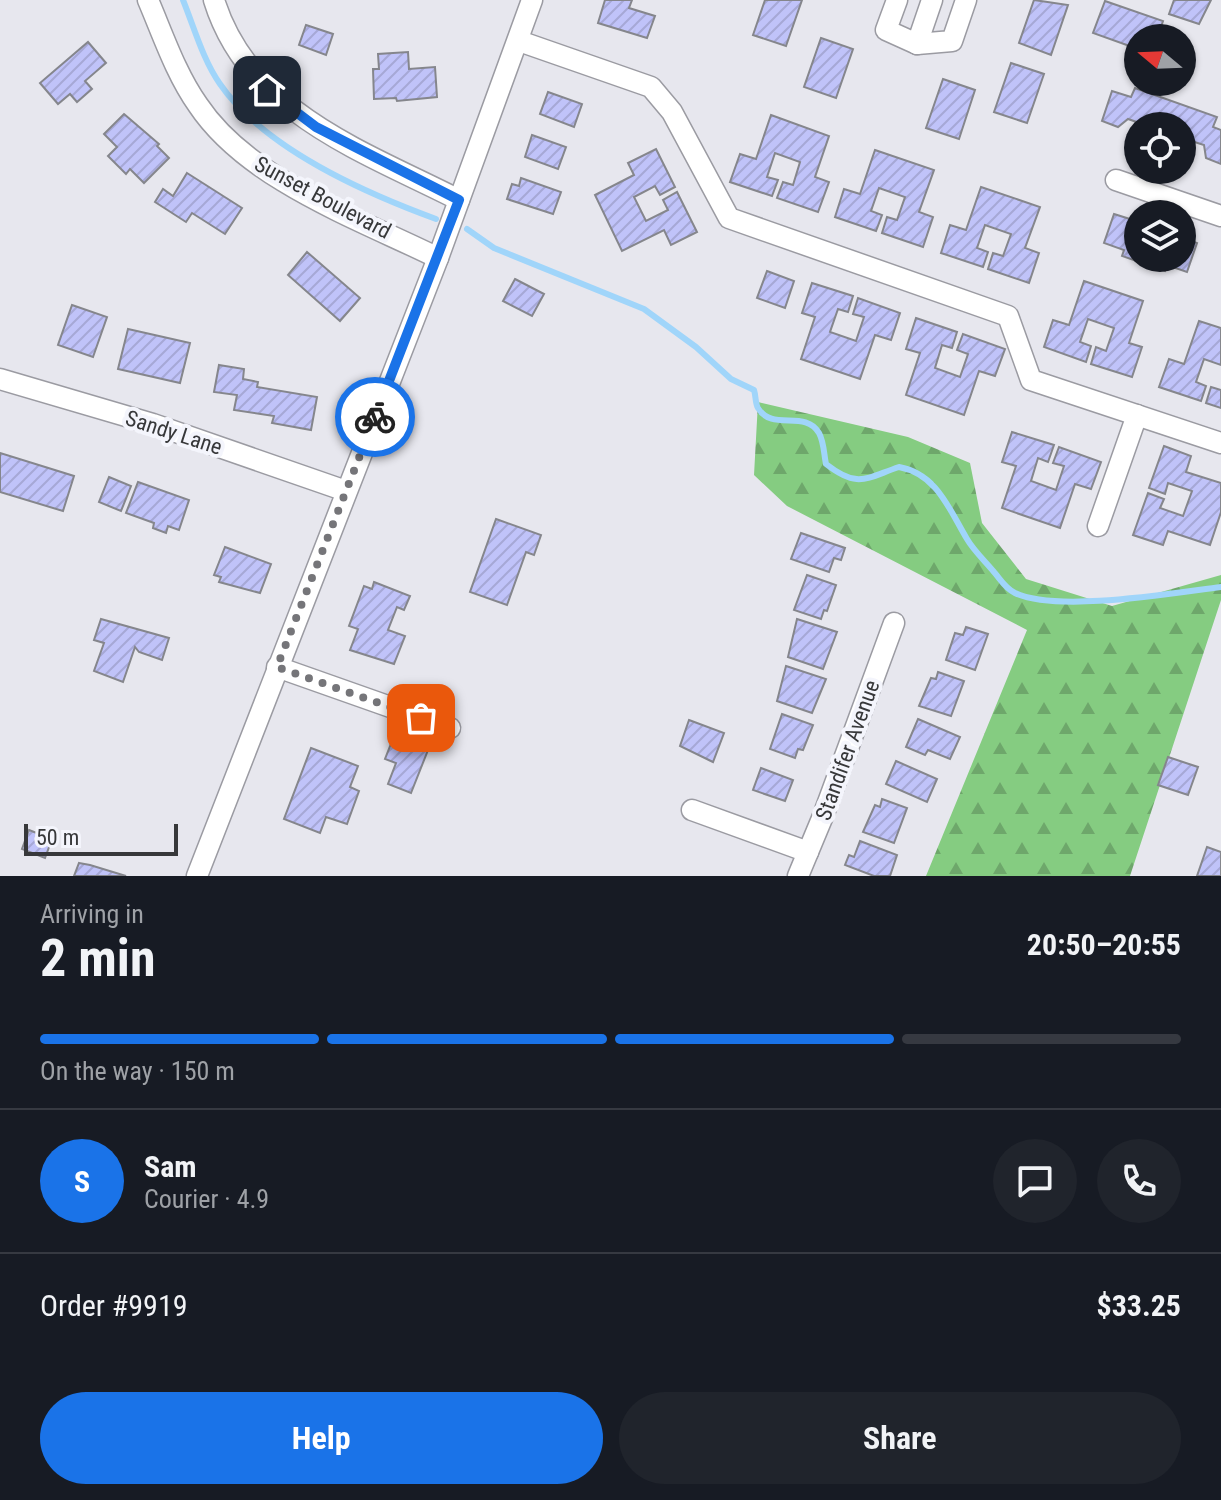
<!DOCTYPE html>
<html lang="en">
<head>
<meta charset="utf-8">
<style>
	:root { --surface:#171b24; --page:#20242c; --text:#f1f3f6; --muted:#9ea1a6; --line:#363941; --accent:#1a73e8 }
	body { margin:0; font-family:"Roboto Condensed",sans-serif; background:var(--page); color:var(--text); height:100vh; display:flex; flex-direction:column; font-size:30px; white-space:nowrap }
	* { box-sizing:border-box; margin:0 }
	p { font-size:26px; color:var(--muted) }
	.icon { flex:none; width:44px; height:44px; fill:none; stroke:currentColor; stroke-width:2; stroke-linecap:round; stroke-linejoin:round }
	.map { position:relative; height:876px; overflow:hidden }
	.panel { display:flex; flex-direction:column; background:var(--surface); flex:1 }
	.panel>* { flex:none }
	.needle { width:52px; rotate:289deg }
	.fabs { position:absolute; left:1124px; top:24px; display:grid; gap:16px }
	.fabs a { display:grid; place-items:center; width:72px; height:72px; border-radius:50%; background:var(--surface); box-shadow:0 2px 6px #0004; font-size:40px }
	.scale { position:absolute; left:24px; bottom:20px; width:154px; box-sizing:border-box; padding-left:8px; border:4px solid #37383a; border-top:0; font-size:22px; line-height:28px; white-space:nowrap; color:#37383a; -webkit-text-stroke:6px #f4f5fc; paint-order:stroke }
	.pin { position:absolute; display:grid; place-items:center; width:68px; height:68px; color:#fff; margin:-34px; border-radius:16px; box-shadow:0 4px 12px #0006 }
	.courier { position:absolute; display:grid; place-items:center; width:80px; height:80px; margin:-40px; border:6px solid #1a73e8; border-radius:50%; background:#fff; color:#222; box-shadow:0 2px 10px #0007 }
	.overview em { font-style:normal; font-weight:700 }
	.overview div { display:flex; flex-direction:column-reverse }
	.overview { display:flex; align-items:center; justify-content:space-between; height:136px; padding:0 40px }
	h1 { font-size:52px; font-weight:700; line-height:60px }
	.bar { display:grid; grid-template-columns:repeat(4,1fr); gap:12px 8px; align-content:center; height:96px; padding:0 40px }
	.bar i { height:10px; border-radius:6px; background:var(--line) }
	.bar .selected { background:var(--accent) }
	.bar p { grid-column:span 4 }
	.line { display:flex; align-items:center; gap:20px; padding:0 40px; border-top:2px solid var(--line) }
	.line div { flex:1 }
	.round { display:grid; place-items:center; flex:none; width:84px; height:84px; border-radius:42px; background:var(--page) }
	.primary-button { display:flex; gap:16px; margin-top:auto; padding:16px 40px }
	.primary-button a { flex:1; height:92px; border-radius:48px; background:var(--accent); color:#fff; font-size:32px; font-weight:700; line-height:92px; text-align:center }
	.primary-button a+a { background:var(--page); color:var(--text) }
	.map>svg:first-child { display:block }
</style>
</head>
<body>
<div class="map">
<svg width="1221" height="876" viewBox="0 0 1221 876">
	<defs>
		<pattern id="forest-firs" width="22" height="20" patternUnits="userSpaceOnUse" patternTransform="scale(2)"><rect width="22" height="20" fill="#85cc81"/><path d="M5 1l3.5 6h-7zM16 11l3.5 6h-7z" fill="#6ea76b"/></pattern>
		<pattern id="building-hatch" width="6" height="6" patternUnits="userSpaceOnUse" patternTransform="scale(2)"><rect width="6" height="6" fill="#c0c3f9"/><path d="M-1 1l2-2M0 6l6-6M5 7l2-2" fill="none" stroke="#a6a8d6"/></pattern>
	</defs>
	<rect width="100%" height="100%" fill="#e7e7ee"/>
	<polygon fill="url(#forest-firs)" points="758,402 908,437 970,463 982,523 1026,579 1112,606 1221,575 1221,600 1130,876 926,876 1027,630 787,506 754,475"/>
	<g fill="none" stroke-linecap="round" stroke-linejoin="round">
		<g stroke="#a0d5fa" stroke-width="6">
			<path d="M183,0c11,27 20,60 37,84 44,64 145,109 216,135"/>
			<path d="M467,229l27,19 150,61 52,38 35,32 23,11c2,6 1,13 4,18 14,24 47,1 61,25 5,9 5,22 7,31 32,25 40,14 73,3 38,7 50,42 68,72 7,12 18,22 27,33 7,8 11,16 21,21 42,20 158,0 206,-6"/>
		</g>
	</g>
	<g fill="url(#building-hatch)" stroke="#85868c" stroke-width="2">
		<polygon points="605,0 632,0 629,8 655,16 647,38 598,23"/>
		<polygon points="765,0 802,0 786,46 753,35"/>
		<polygon points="1034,0 1068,5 1051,55 1019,43"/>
		<polygon points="1174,0 1211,0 1199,24 1169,14"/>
		<polygon points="1105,1 1163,21 1157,38 1138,38 1138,49 1093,33"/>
		<polygon points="306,25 333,34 326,55 299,45"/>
		<polygon points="821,38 853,49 836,98 804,87"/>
		<polygon points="88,42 106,63 85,81 92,89 77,102 70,94 58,104 40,83"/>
		<polygon points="408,52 409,69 435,67 437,97 397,101 396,98 374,99 373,69 379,69 378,54"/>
		<polygon points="1011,63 1044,74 1027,123 994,112"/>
		<polygon points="943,79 975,90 959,139 926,128"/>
		<polygon points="1135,88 1217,117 1213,127 1221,130 1221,164 1206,158 1204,145 1182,138 1182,126 1148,126 1128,119 1118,127 1102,121 1112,91 1131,97"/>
		<polygon points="548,92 582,104 574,127 540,114"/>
		<polygon points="124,114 159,144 157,146 169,158 144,183 130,169 126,174 108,156 117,147 104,134"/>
		<polygon points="771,115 829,136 815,177 829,182 818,212 777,198 783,182 793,185 800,162 775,153 767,177 778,180 772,196 730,182 740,154 756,159"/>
		<polygon points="532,135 566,147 558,169 525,157"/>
		<polygon points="656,149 675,187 660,195 655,186 634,197 646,221 668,210 663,200 677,192 697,232 671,245 664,230 622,251 595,195 634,175 628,163"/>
		<polygon points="875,150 934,170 919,212 933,217 923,247 882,233 887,217 897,220 905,197 879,188 871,211 882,215 876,231 835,217 844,189 860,194"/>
		<polygon points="187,173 242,208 225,234 192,213 186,222 155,202 163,189 173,196"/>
		<polygon points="521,178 561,192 553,214 507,199 512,184 519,186"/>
		<polygon points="981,187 1040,207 1025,248 1039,253 1029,283 988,269 993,253 1003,256 1011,234 985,225 977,248 988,252 983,267 941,253 950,225 966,230"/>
		<polygon points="1114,214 1133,220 1131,225 1138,228 1138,258 1182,258 1182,237 1197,243 1187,272 1167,265 1165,271 1122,256 1124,250 1104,243"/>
		<polygon points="307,252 360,298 340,321 288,275"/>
		<polygon points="767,271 794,281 785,308 757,298"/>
		<polygon points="515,279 544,294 532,316 503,301"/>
		<polygon points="1084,281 1143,301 1129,343 1142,347 1132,377 1091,364 1096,347 1106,351 1114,328 1088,319 1080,342 1091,346 1086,362 1044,347 1053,320 1069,325"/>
		<polygon points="812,283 853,296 848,312 838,309 830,332 856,341 864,317 853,314 858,298 900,313 891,340 875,335 860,379 801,359 815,317 802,313"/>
		<polygon points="72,305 107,317 93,357 58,345"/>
		<polygon points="916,318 957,332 952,348 942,345 935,368 960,377 968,354 957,350 963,334 1005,349 995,376 979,371 964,415 906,395 920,353 906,349"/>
		<polygon points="1199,321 1221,328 1221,365 1204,359 1196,382 1206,386 1201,401 1159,387 1169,359 1184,364"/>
		<polygon points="128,329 190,343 180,383 118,369"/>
		<polygon points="219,365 244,369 243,379 258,382 257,387 317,397 311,430 272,423 274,416 234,410 237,395 214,392"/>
		<polygon points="1211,387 1221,390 1221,408 1206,403"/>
		<polygon points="1012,432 1054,445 1048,462 1038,458 1031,481 1056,490 1064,466 1053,463 1059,447 1101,462 1091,489 1075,484 1060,528 1002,508 1016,466 1002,462"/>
		<polygon points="1164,446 1191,456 1186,472 1221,483 1221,512 1210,545 1168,531 1163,545 1133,535 1148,493 1164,499 1160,508 1183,516 1192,491 1168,483 1165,494 1149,488"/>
		<polygon points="0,453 74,476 63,511 0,492"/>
		<polygon points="109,477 131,486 121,511 99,502"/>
		<polygon points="138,482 189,500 179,530 168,526 166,533 153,528 154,523 126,513"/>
		<polygon points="496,519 541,535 534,555 526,552 507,605 470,592"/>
		<polygon points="801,533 845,548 841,560 834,558 829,572 791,559"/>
		<polygon points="225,547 271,564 260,593 219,582 221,577 214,575"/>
		<polygon points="807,575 836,585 827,611 824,610 821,619 794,610"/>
		<polygon points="374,582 410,596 404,610 397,607 388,630 405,636 394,664 350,650 358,629 349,626 364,586 372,589"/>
		<polygon points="101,619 169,638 162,660 139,652 135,647 123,682 94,671 104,643 94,640"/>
		<polygon points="797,619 837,632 823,669 788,657"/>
		<polygon points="966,627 988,634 975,670 946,660 955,633 963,635"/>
		<polygon points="786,666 826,679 812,713 777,701"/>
		<polygon points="938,672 964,681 951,716 919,706 931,678 936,679"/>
		<polygon points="782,714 813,725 803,750 798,749 795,758 770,749"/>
		<polygon points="918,719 960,737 950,759 928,750 925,755 906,747"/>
		<polygon points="689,720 724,733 713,762 680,746"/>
		<polygon points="396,731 430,745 411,793 388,784 396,763 385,759"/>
		<polygon points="311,748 358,766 350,787 359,791 347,824 326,817 320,833 284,819"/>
		<polygon points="1168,757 1198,767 1188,795 1158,785"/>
		<polygon points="896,761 937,779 927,802 886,784"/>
		<polygon points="761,768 793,780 785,801 753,790"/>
		<polygon points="882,799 907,808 894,843 863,832 875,805 880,807"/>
		<polygon points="29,830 52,839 45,858 22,849"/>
		<polygon points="860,841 897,855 890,876 874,876 845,865 849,855 854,857"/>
		<polygon points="1207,847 1221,852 1221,876 1197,876"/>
		<polygon points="79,863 90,865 126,876 74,876"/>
	</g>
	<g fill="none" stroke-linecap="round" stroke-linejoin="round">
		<g stroke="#9b9ba2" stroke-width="23">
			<g id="minor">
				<path d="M148,0c15,35 28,74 50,105 50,75 161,114 240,153"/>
				<path d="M214,0c35,113 149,151 245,200"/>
				<polyline points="897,0 886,30 917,44 952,41 966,0"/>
				<polyline points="519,41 651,87 672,112 729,218 1008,316 1031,380 1221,443"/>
				<polyline points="917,44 932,0"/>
				<polyline points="1116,180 1221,216"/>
				<polyline points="0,379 153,424 346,491"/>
				<polyline points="1098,526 1137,415"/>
				<polyline points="277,667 450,728"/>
				<polyline points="692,810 808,852"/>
				<polyline points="197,876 438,258 532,0"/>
				<polyline points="798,876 823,816 894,623"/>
			</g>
		</g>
		<use href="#minor" stroke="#fff" stroke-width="20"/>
	</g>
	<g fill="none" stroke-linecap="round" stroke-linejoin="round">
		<polyline stroke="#757579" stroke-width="8" stroke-dasharray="0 14.4" points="375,417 277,667 421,718"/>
		<polyline stroke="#1a73e8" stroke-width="10" points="267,90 316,127 459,200 375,417"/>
	</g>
	<g text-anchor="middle" stroke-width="8" stroke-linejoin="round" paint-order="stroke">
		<g font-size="22" fill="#37383a" stroke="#f4f5fc">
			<text transform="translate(323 197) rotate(28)" y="8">Sunset Boulevard</text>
			<text transform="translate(174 432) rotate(18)" y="8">Sandy Lane</text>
			<text transform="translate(847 750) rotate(-70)" y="8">Standifer Avenue</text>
		</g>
	</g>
</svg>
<div class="fabs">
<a><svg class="needle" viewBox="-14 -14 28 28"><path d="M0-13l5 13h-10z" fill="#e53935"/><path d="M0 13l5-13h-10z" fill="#9ea1a6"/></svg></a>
<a><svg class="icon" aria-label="locate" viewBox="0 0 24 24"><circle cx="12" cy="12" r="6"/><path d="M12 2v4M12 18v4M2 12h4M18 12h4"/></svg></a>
<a><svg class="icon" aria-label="layers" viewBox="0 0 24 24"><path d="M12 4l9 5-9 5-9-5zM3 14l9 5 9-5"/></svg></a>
</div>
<div class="scale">50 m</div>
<div class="pin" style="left:421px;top:718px;background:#ea580c"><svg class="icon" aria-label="bag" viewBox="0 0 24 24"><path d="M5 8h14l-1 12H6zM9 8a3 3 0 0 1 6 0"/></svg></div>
<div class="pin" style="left:267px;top:90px;background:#1f2937"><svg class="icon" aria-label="home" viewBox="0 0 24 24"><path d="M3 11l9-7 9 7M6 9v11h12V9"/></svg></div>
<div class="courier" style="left:375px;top:417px"><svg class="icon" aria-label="bike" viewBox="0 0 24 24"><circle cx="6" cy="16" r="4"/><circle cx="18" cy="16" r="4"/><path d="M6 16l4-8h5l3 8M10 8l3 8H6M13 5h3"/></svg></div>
</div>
<section class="panel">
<div class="overview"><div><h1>2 min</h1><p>Arriving in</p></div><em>20:50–20:55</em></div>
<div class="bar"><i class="selected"></i><i class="selected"></i><i class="selected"></i><i></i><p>On the way · 150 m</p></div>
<div class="line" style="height:144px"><b class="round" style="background:var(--accent);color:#fff">S</b><div><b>Sam</b><p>Courier · 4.9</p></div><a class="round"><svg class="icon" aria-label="chat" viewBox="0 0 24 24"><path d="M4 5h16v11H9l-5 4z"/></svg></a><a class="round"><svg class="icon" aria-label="phone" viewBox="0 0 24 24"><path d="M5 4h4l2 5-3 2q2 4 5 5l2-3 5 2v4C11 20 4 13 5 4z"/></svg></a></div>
<div class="line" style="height:104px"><div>Order #9919</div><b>$33.25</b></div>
<div class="primary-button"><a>Help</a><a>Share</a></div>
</section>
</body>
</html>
